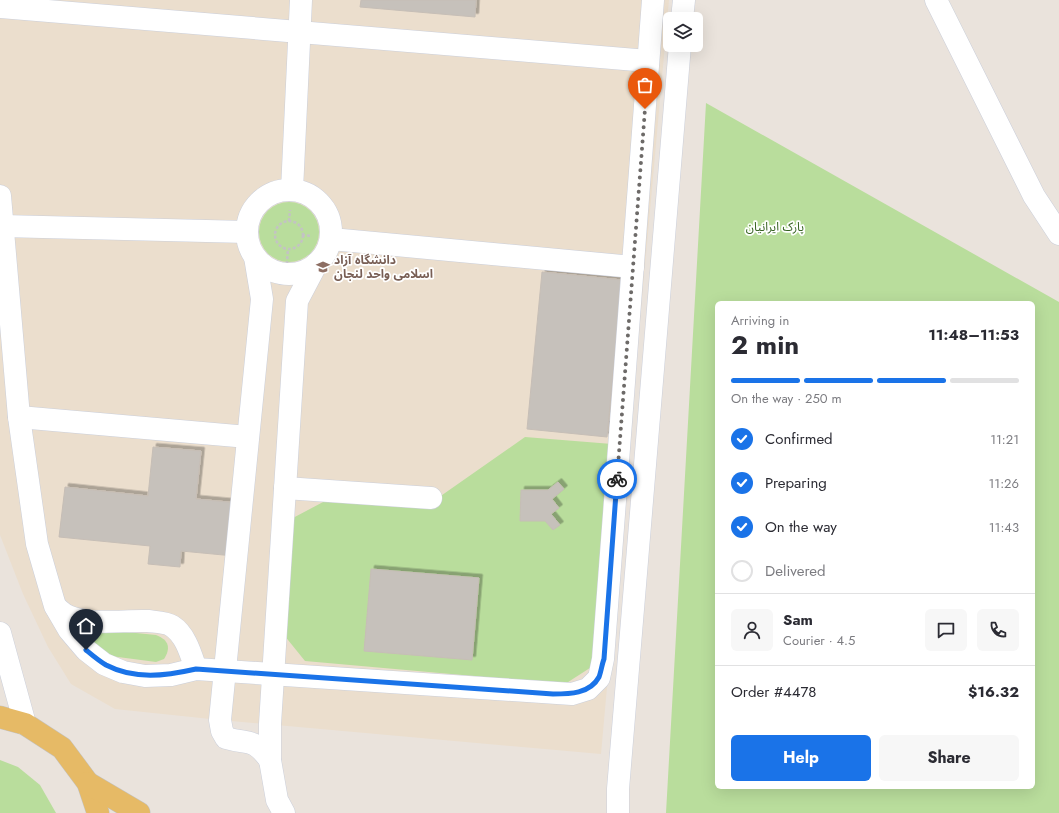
<!DOCTYPE html>
<html lang="en">
<head>
<meta charset="utf-8">
<style>
	:root { --surface:#fff; --page:#f7f7f7; --text:#2b2b33; --muted:#7c7c81; --line:#e1e1e2; --accent:#1a73e8 }
	body { margin:0; font-family:Jost,"Noto Sans Arabic",sans-serif; background:var(--page); color:var(--text); height:100vh; display:flex; flex-direction:column; font-size:15px; white-space:nowrap }
	* { box-sizing:border-box; margin:0 }
	p { font-size:13px; color:var(--muted) }
	.icon { flex:none; width:22px; height:22px; fill:none; stroke:currentColor; stroke-width:2; stroke-linecap:round; stroke-linejoin:round }
	.map { position:relative; flex:1; overflow:hidden }
	.panel { position:absolute; left:715px; top:301px; width:320px; height:488px; display:flex; flex-direction:column; background:var(--surface); border-radius:6px; box-shadow:0 4px 16px #0002 }
	.panel>* { flex:none }
	.fabs { position:absolute; left:663px; top:12px; display:grid; gap:8px }
	.fabs a { display:grid; place-items:center; width:40px; height:40px; border-radius:6px; background:var(--surface); box-shadow:0 4px 16px #0002; font-size:20px }
	.pin { position:absolute; display:grid; place-items:center; width:34px; height:34px; color:#fff; margin:-41px -17px; border-radius:50% 50% 50% 0; rotate:-45deg; box-shadow:0 0 4px #0007 }
	.pin .icon { rotate:45deg }
	.courier { position:absolute; display:grid; place-items:center; width:40px; height:40px; margin:-20px; border:3px solid #1a73e8; border-radius:50%; background:#fff; color:#222; box-shadow:0 1px 5px #0007 }
	.summary em { font-style:normal; font-weight:700 }
	.summary div { display:flex; flex-direction:column-reverse }
	.summary { display:flex; align-items:center; justify-content:space-between; height:68px; padding:0 16px }
	h1 { font-size:26px; font-weight:700; line-height:30px }
	.bar { display:grid; grid-template-columns:repeat(4,1fr); gap:6px 4px; align-content:center; height:48px; padding:0 16px }
	.bar i { height:5px; border-radius:3px; background:var(--line) }
	.bar .active { background:var(--accent) }
	.bar p { grid-column:span 4 }
	.line { display:flex; align-items:center; gap:10px; padding:0 16px; border-top:1px solid var(--line) }
	.line div { flex:1 }
	.round { display:grid; place-items:center; flex:none; width:42px; height:42px; border-radius:6px; background:var(--page) }
	ol { padding:0 16px; list-style:none }
	li { display:flex; align-items:center; gap:12px; height:44px }
	li p { margin-inline-start:auto }
	li .icon { padding:4px; border-radius:50%; background:var(--accent); color:#fff; stroke-width:4 }
	li:last-child { color:var(--muted) }
	li i { width:22px; height:22px; border:2px solid var(--line); border-radius:50% }
	.button { display:flex; gap:8px; margin-top:auto; padding:8px 16px }
	.button a { flex:1; height:46px; border-radius:6px; background:var(--accent); color:#fff; font-size:16px; font-weight:700; line-height:46px; text-align:center }
	.button a+a { background:var(--page); color:var(--text) }
	.map>svg:first-child { display:block }
</style>
</head>
<body>
<div class="map">
<svg width="1059" height="813" viewBox="0 0 1059 813">
	<defs>
		<filter id="shadow"><feDropShadow dx="3.5" dy="-3.5" stdDeviation="0" flood-color="#0004"/></filter>
	</defs>
	<rect width="100%" height="100%" fill="#eae3dc"/>
	<polygon fill="#ebdecd" points="0,0 669,0 601,754 220,720 115,709 71,684 48,647 23,594 0,535"/>
	<g fill="#b9dd9c" fill-rule="evenodd">
		<path d="M706,103l353,199v511h-393zM717,303h316v484h-316z"/>
		<circle cx="289" cy="232" r="30"/>
		<polygon points="525,437 612,444 593,666 565,684 305,661 284,635 291,519 325,501 425,507"/>
		<path d="M106,630l50,5c13,5 15,13 8,24l-8,3 -53,-7 -8,-7 -3,-10 5,-7z"/>
		<polygon points="0,760 18,767 40,785 56,813 0,813"/>
	</g>
	<g fill="#c6c1bb" stroke="#c6beb6" filter="url(#shadow)">
		<polygon points="361,0 476,0 475,17 360,7"/>
		<polygon points="542,272 622,280 607,437 527,429"/>
		<polygon points="153,447 201,451 196,499 239,503 234,556 181,551 180,567 148,564 150,546 59,537 65,487 148,496"/>
		<polygon points="558,482 564,489 552,499 559,508 551,514 560,525 553,530 545,521 520,521 521,490 548,490"/>
		<polygon points="371,569 479,578 472,660 364,651"/>
	</g>
	<g fill="none" stroke-linecap="round" stroke-linejoin="round">
		<g stroke="#cbcfda" stroke-width="23">
			<g id="minor">
				<polyline points="936,0 1034,196 1059,234"/>
				<polyline points="0,7 648,61"/>
				<polyline points="682,19 684,0"/>
				<polyline points="292,190 301,0"/>
				<circle cx="289" cy="232" r="42"/>
				<polyline points="0,196 19,417 37,544 55,606 69,630 86,650 104,664 123,672 145,676 171,675 196,669 572,694 588,689 599,678 603,659 653,0"/>
				<polyline points="2,226 247,232"/>
				<polyline points="331,239 633,267"/>
				<path d="M255,257l7,42 -42,421 2,11 4,7c24,7 27,-1 44,22"/>
				<polyline points="19,417 248,437"/>
				<polyline points="285,488 431,498"/>
				<path d="M56,607c3,3 7,7 12,9 23,10 55,4 80,5 7,1 18,1 24,5 14,9 19,29 24,43"/>
				<polyline points="0,633 25,724"/>
				<polyline points="284,813 277,800 270,760 270,724 297,301 317,263"/>
				<polyline points="618,813 618,789 680,45"/>
			</g>
		</g>
		<g stroke="#c3c3c3" stroke-width="23">
			<g id="major">
				<polyline points="0,717 25,724 62,748 88,783 98,813"/>
				<polyline points="88,783 139,813"/>
			</g>
		</g>
		<g stroke="#c3c3c3" stroke-width="2.5" stroke-dasharray="3 2" stroke-linecap="butt">
			<polyline points="289,221 290,210"/>
			<circle cx="289" cy="235" r="14"/>
			<polyline points="302,235 312,236"/>
			<polyline points="286,274 288,249"/>
		</g>
		<use href="#minor" stroke="#fff" stroke-width="22"/>
		<use href="#major" stroke="#e6ba66" stroke-width="22"/>
	</g>
	<g fill="none" stroke-linecap="round" stroke-linejoin="round">
		<polyline stroke="#6d6a68" stroke-width="4" stroke-dasharray="0 7.2" points="617,479 645,109"/>
		<path stroke="#1a73e8" stroke-width="5" d="M86,650c6,5 13,11 20,15 29,15 59,11 90,4l357,25c16,0 37,0 46,-17 2,-5 3,-13 5,-18l13,-180"/>
	</g>
	<defs>
		<g id="university-bare" transform="scale(1.08)"><path d="M0-5L7-2L0 1L-7-2ZM-4 1L0 2.5L4 1V4Q0 6-4 4Z" fill="#8d6e63" stroke="#fff" stroke-width="2.5" paint-order="stroke"/></g>
	</defs>
	<g fill-rule="evenodd">
		<use href="#university-bare" x="323" y="267"/>
	</g>
	<g text-anchor="middle" stroke-width="3.5" stroke-linejoin="round" paint-order="stroke">
		<g font-size="12" fill="#34601f" stroke="#fff">
			<text x="775" y="231">پارک ایرانیان</text>
		</g>
		<g font-size="12" font-weight="bold" fill="#785e54" stroke="#fff" text-anchor="start">
			<text x="334" y="264">دانشگاه آزاد<tspan x="334" dy="14">اسلامی واحد لنجان</tspan></text>
		</g>
	</g>
</svg>
<div class="fabs">
<a><svg class="icon" aria-label="layers" viewBox="0 0 24 24"><path d="M12 4l9 5-9 5-9-5zM3 14l9 5 9-5"/></svg></a>
</div>
<div class="pin" style="left:645px;top:109px;background:#ea580c"><svg class="icon" aria-label="bag" viewBox="0 0 24 24"><path d="M5 8h14l-1 12H6zM9 8a3 3 0 0 1 6 0"/></svg></div>
<div class="pin" style="left:86px;top:650px;background:#1f2937"><svg class="icon" aria-label="home" viewBox="0 0 24 24"><path d="M3 11l9-7 9 7M6 9v11h12V9"/></svg></div>
<div class="courier" style="left:617px;top:479px"><svg class="icon" aria-label="bike" viewBox="0 0 24 24"><circle cx="6" cy="16" r="4"/><circle cx="18" cy="16" r="4"/><path d="M6 16l4-8h5l3 8M10 8l3 8H6M13 5h3"/></svg></div>
<section class="panel">
<div class="summary"><div><h1>2 min</h1><p>Arriving in</p></div><em>11:48–11:53</em></div>
<div class="bar"><i class="active"></i><i class="active"></i><i class="active"></i><i></i><p>On the way · 250 m</p></div>
<ol>
<li><svg class="icon" aria-label="check" viewBox="0 0 24 24"><path d="M5 12l5 5 9-10"/></svg>Confirmed<p>11:21</p></li>
<li><svg class="icon" aria-label="check" viewBox="0 0 24 24"><path d="M5 12l5 5 9-10"/></svg>Preparing<p>11:26</p></li>
<li><svg class="icon" aria-label="check" viewBox="0 0 24 24"><path d="M5 12l5 5 9-10"/></svg>On the way<p>11:43</p></li>
<li><i></i>Delivered</li>
</ol>
<div class="line" style="height:72px"><a class="round"><svg class="icon" aria-label="person" viewBox="0 0 24 24"><circle cx="12" cy="8" r="4"/><path d="M4 21q1-7 8-7t8 7"/></svg></a><div><b>Sam</b><p>Courier · 4.5</p></div><a class="round"><svg class="icon" aria-label="chat" viewBox="0 0 24 24"><path d="M4 5h16v11H9l-5 4z"/></svg></a><a class="round"><svg class="icon" aria-label="phone" viewBox="0 0 24 24"><path d="M5 4h4l2 5-3 2q2 4 5 5l2-3 5 2v4C11 20 4 13 5 4z"/></svg></a></div>
<div class="line" style="height:52px"><div>Order #4478</div><b>$16.32</b></div>
<div class="button"><a>Help</a><a>Share</a></div>
</section>
</div>
</body>
</html>
